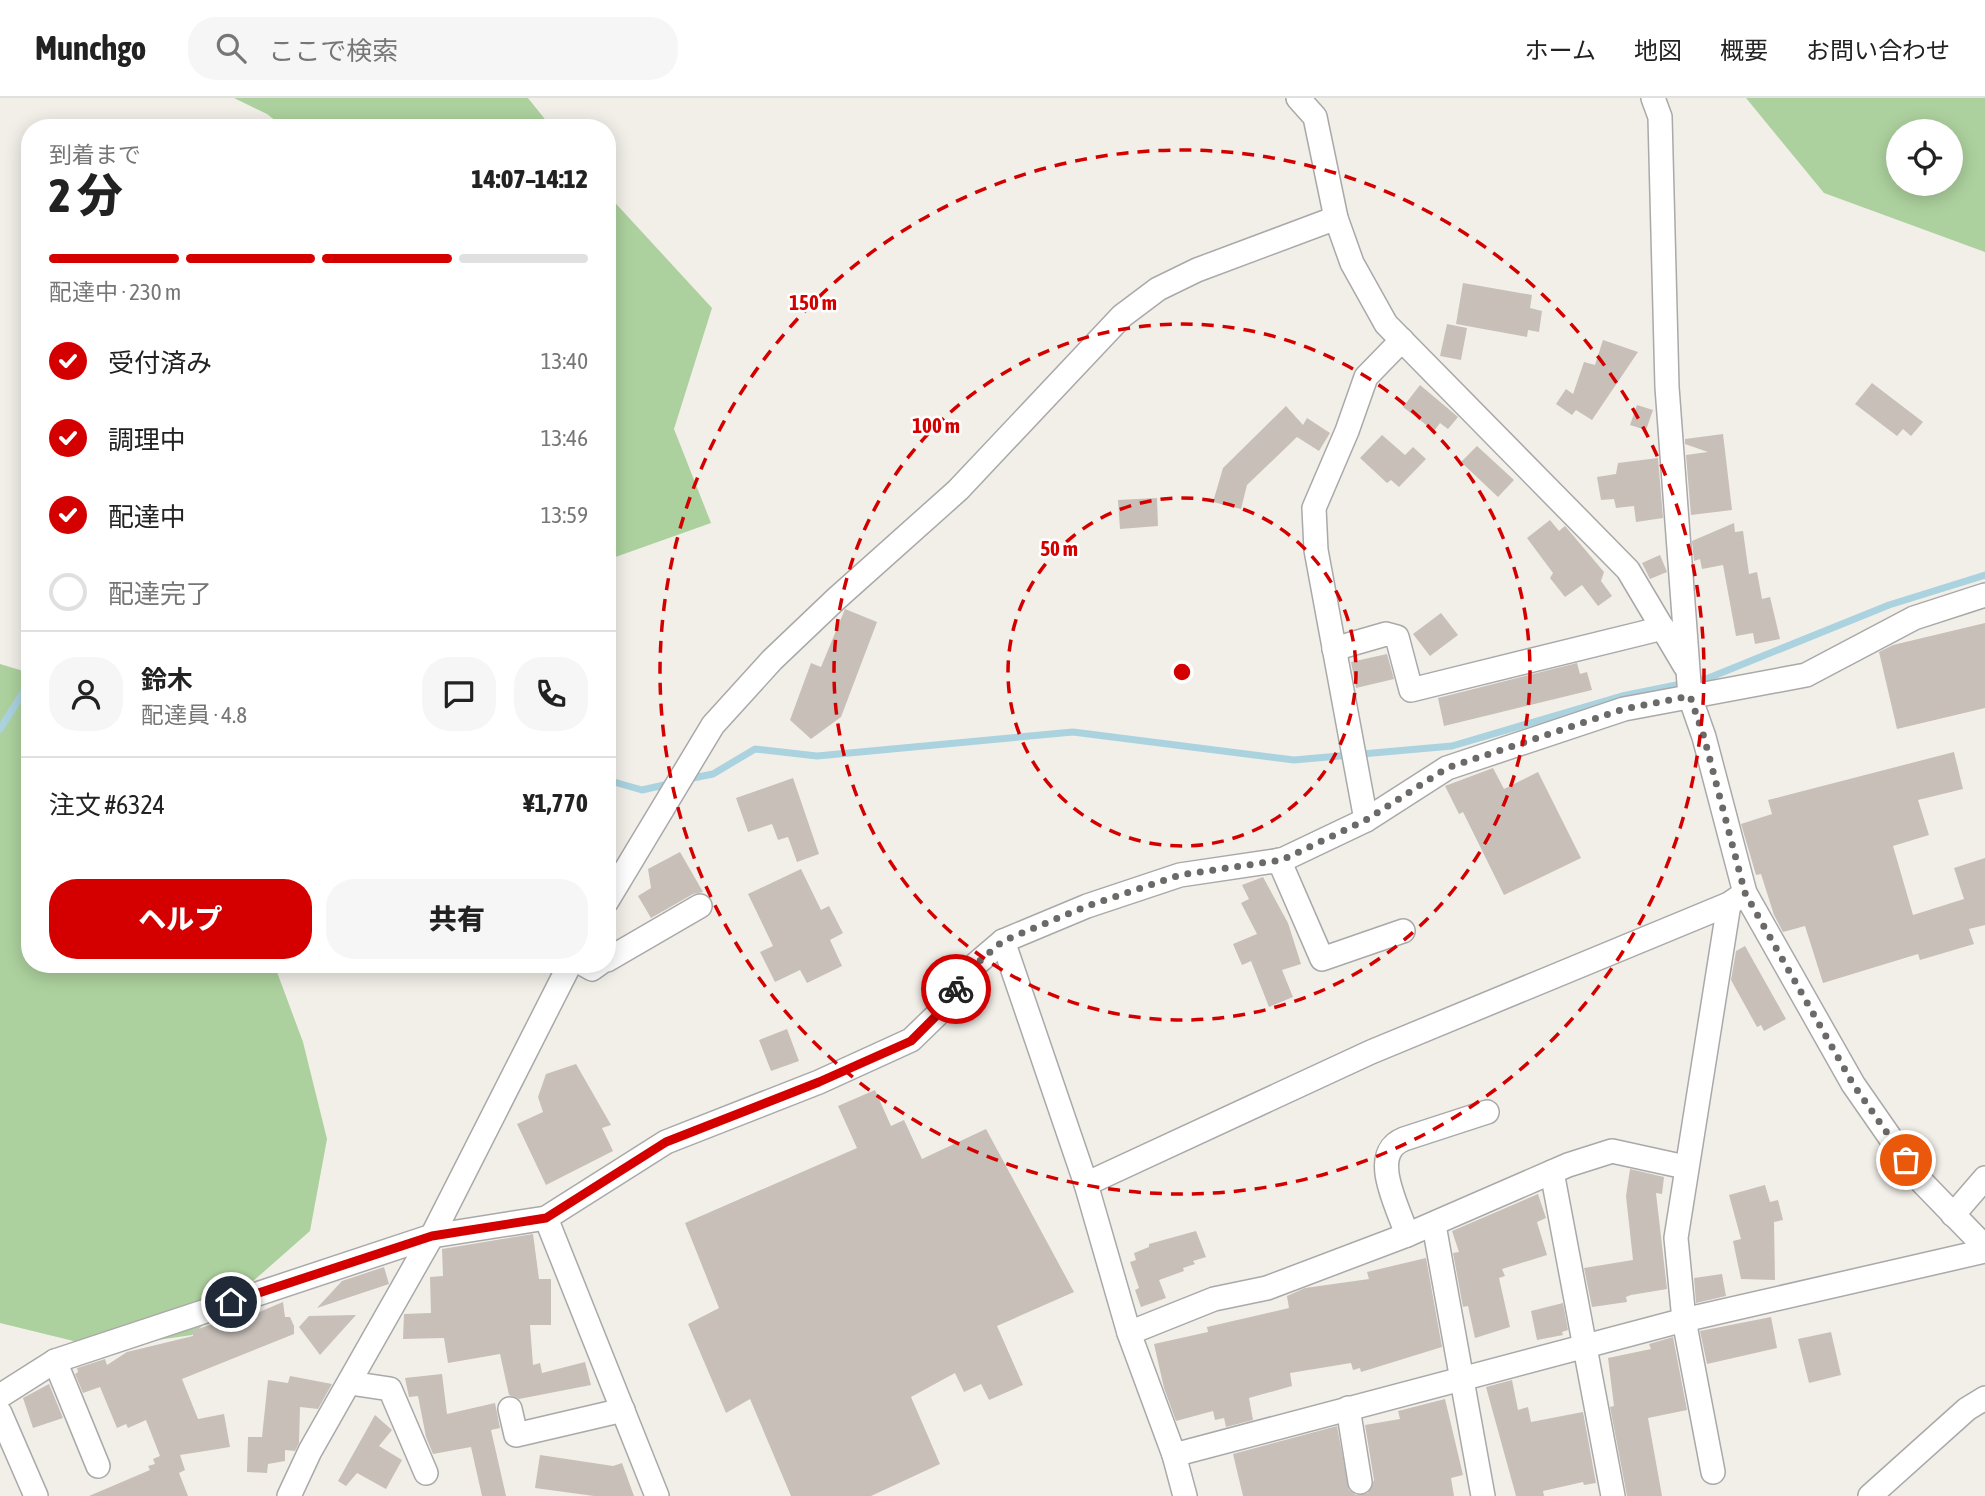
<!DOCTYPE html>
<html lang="ja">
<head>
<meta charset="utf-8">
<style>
	:root { --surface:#fff; --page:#f6f6f6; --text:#222; --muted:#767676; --line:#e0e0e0; --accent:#d40000 }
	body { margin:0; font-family:"Asap Condensed","Noto Sans JP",sans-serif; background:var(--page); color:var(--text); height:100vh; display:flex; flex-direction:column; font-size:26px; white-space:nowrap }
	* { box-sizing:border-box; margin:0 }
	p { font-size:23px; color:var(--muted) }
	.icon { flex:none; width:38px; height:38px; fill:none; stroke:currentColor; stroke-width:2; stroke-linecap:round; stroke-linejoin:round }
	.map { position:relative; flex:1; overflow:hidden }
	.side { position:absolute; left:21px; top:21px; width:595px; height:854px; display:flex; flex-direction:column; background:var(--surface); border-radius:28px; box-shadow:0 4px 18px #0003 }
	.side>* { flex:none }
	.controls { position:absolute; left:1886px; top:21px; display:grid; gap:14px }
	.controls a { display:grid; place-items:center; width:77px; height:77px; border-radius:50%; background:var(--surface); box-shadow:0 4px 18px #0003; font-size:35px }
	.pin { position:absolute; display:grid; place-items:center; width:60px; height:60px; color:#fff; margin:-30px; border:4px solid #fff; border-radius:50%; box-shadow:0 2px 7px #0007 }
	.courier { position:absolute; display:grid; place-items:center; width:70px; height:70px; margin:-35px; border:5px solid #d40000; border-radius:50%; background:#fff; color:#222; box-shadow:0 2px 9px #0007 }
	.headline em { font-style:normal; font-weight:800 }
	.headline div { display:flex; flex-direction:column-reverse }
	.headline { display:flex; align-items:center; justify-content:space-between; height:119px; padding:0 28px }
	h1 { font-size:46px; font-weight:800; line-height:52px }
	.bar { display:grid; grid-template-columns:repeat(4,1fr); gap:10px 7px; align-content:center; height:84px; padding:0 28px }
	.bar i { height:9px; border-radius:5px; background:var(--line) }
	.bar .selected { background:var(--accent) }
	.bar p { grid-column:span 4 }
	.line { display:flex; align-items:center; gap:18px; padding:0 28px; border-top:2px solid var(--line) }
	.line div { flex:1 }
	.round { display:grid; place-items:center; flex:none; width:74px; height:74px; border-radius:28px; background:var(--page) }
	ol { padding:0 28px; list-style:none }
	li { display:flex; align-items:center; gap:21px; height:77px }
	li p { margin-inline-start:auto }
	li .icon { padding:7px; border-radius:50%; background:var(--accent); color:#fff; stroke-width:4 }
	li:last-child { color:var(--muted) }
	li i { width:38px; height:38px; border:4px solid var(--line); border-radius:50% }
	.action { display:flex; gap:14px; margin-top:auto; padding:14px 28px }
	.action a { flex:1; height:80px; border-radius:28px; background:var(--accent); color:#fff; font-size:28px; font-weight:800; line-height:80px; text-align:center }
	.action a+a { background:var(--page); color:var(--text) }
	header { display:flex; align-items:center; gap:42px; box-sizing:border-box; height:98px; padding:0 35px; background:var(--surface); border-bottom:2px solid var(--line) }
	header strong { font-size:33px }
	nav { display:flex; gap:38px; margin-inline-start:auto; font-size:24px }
	.search { width:490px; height:63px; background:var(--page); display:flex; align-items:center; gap:18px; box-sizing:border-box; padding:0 24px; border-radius:28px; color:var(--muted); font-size:26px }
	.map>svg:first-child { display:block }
</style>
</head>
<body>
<header>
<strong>Munchgo</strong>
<div class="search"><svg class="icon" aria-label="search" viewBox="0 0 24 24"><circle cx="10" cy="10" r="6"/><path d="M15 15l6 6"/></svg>ここで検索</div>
<nav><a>ホーム</a><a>地図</a><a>概要</a><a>お問い合わせ</a></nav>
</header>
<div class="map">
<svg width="1985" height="1398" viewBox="0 0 1985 1398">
	<rect width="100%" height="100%" fill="#f2efe9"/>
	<g fill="#add19e" fill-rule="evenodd">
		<polygon points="234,0 528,0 552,30 285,30 267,16"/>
		<path d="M1746,0h239v154l-161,-59zM1951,33v53h-52v-53z"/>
		<polygon points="607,96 712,210 674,331 711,425 607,462"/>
		<polygon points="0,566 30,575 30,866 274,866 303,944 327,1041 310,1133 192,1237 102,1250 0,1225"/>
	</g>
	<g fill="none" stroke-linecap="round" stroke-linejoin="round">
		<g stroke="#aad3df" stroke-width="7">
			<polyline points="0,631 30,584"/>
			<polyline points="688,681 713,676 755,651 817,658 1073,634 1294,662 1452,648 1622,598 1706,581 1889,507 1985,477"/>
			<polyline points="607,682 642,692 673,685"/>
		</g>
	</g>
	<g fill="#c7bfb8">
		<polygon points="1463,185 1532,197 1530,210 1542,213 1539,234 1528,232 1527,239 1456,226"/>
		<polygon points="1447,226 1467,230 1461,262 1440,258"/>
		<polygon points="1603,242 1638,254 1592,322 1576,312 1572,317 1556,306 1566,291 1573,296 1584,264 1595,267"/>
		<polygon points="1872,285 1923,324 1911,338 1903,331 1897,338 1855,306"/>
		<polygon points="1420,287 1458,319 1448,331 1440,325 1434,333 1403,309"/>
		<polygon points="1637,307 1653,312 1646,332 1630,327"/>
		<polygon points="1286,308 1303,327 1307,320 1330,335 1319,353 1297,339 1247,387 1241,411 1213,404 1223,370"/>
		<polygon points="1723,336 1732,412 1691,417 1686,357 1708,354 1685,346 1685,341"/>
		<polygon points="1382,337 1405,357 1413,349 1426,361 1399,389 1391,382 1387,385 1360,360"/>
		<polygon points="1477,348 1514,382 1498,399 1461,364"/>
		<polygon points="1658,360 1663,420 1636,424 1634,408 1616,410 1614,401 1601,402 1597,379 1616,376 1618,365"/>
		<polygon points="1157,400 1158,428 1120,431 1118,402"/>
		<polygon points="1550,422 1559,433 1565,428 1604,474 1601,483 1612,498 1598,508 1582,487 1565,499 1550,480 1553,475 1527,440"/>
		<polygon points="1734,425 1735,434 1743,433 1749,476 1757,474 1762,501 1770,499 1780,541 1755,546 1753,535 1736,538 1723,467 1702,471 1700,461 1694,463 1692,443"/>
		<polygon points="1660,457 1667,474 1650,481 1642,465"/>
		<polygon points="845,511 877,524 841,619 811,641 790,622 811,565 821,569"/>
		<polygon points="1441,515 1458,537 1430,558 1413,536"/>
		<polygon points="1985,525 1985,610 1897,631 1879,554 1893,547"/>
		<polygon points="1387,556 1394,581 1356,590 1351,564"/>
		<polygon points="1577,565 1580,576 1587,574 1592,592 1444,628 1438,600"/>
		<polygon points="1954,654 1963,691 1918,702 1929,737 1893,748 1913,817 1964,801 1954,770 1985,760 1985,827 1969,831 1974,846 1920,862 1918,856 1823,885 1805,828 1783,834 1774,817 1761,776 1756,777 1741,726 1772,716 1768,702"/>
		<polygon points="1493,670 1504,691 1538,674 1581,760 1504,797 1463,714 1459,716 1445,688"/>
		<polygon points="793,680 819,756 797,764 788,739 778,742 772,726 748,734 736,700"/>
		<polygon points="680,754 703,794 693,796 651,820 638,798 651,790 648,771"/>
		<polygon points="801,771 821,812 829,808 843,835 830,842 842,868 807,885 800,872 775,884 760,854 773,848 748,796"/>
		<polygon points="1263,779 1288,825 1301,866 1282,872 1293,899 1269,909 1251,863 1242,867 1233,846 1257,836 1241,805 1249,801 1242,787"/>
		<polygon points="1745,848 1786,921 1764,933 1761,927 1757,929 1731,882 1736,853"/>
		<polygon points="787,931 799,963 771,973 759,942"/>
		<polygon points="576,966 611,1027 602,1030 613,1053 546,1087 517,1026 543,1014 538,999 546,976"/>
		<polygon points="875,992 891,1028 904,1022 922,1061 986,1031 1074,1194 997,1228 1023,1287 989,1302 981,1286 964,1294 955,1275 911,1299 940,1366 871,1398 791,1398 750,1301 726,1315 688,1226 719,1210 685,1125 857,1050 838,1008"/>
		<polygon points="1630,1071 1664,1079 1662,1096 1656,1095 1667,1191 1631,1197 1626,1199 1627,1204 1592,1209 1584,1170 1633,1162 1626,1098"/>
		<polygon points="1765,1087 1770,1104 1778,1102 1783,1122 1774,1124 1775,1182 1741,1181 1733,1143 1741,1141 1729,1097"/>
		<polygon points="1538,1096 1546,1120 1537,1124 1547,1157 1502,1171 1505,1178 1499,1180 1510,1229 1475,1240 1468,1208 1463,1209 1453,1155 1459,1154 1452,1133"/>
		<polygon points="1196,1133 1206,1159 1193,1163 1195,1166 1183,1170 1184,1173 1159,1182 1166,1200 1141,1209 1135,1192 1139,1190 1130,1164 1136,1162 1134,1155 1149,1149 1149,1146"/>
		<polygon points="533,1136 539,1181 551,1181 551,1227 530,1227 533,1267 540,1265 542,1275 585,1264 591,1287 519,1301 509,1297 500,1256 448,1265 444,1240 403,1241 404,1216 431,1215 430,1179 443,1178 442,1151"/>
		<polygon points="1426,1160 1442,1249 1361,1274 1360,1270 1353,1272 1351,1265 1290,1275 1292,1288 1249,1300 1253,1322 1226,1329 1224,1320 1215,1322 1213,1313 1176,1323 1164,1290 1154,1246 1208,1234 1207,1229 1289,1210 1287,1198 1305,1190 1369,1181 1367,1174"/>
		<polygon points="384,1169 389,1186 317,1210 342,1183"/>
		<polygon points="1722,1176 1726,1198 1696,1205 1694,1180"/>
		<polygon points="283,1204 285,1219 290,1219 294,1228 294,1236 182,1281 198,1321 224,1316 230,1349 180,1357 185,1372 179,1375 188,1398 89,1398 150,1372 148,1368 155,1366 153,1361 160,1358 146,1322 128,1330 126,1326 117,1330 100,1289 83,1295 75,1276 78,1274 77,1270 105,1261 107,1267 127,1254 193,1238 192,1233 224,1222 226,1228"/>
		<polygon points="1563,1205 1568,1232 1562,1234 1563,1237 1537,1242 1531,1213"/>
		<polygon points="356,1217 320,1257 299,1229 309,1218"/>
		<polygon points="1771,1219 1777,1250 1707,1266 1700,1233"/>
		<polygon points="1831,1234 1841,1277 1809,1285 1798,1241"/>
		<polygon points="1673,1239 1687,1312 1648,1320 1662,1398 1627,1398 1610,1309 1614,1308 1608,1260 1651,1251 1649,1246"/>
		<polygon points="442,1276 447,1316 495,1305 500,1330 491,1332 506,1398 482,1398 471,1349 433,1356 426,1339 418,1298 409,1299 405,1280"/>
		<polygon points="290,1278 332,1286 318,1311 300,1309 299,1345 295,1353 285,1352 285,1363 268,1366 267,1375 247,1374 248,1339 262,1339 268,1282 288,1285"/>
		<polygon points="1512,1282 1518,1312 1528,1309 1531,1324 1583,1314 1596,1385 1584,1387 1583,1384 1543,1393 1544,1398 1516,1398 1486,1289"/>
		<polygon points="49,1286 63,1320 33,1330 23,1300"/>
		<polygon points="1445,1301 1463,1377 1451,1380 1454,1398 1243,1398 1233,1356 1337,1328 1349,1392 1356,1397 1368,1395 1374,1382 1365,1327 1400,1321 1398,1313"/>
		<polygon points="375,1317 392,1332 379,1348 402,1362 386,1391 357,1375 346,1388 338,1383"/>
		<polygon points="540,1357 613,1368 622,1365 634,1398 594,1398 535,1390"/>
	</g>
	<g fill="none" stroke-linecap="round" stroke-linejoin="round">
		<g stroke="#a9a9a9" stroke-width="26">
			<g id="minor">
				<polyline points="1298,0 1315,19 1336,120 1352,165 1386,226 1628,472 1685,568"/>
				<polyline points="1653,0 1660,19 1667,289 1690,599 1704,639 1745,795 1853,986 1919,1081 1985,1149"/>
				<polyline points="1334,551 1386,536 1397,539 1411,592 1663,530"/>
				<polyline points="1366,722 1316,452 1314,410 1347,333 1366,279 1402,242"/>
				<polyline points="1279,762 1322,861 1403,833"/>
				<polyline points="607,803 713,627 772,562 836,501 958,392 1122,218 1158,191 1197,172 1336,120"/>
				<polyline points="1003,843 1086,1086 1129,1235 1174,1357 1185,1398"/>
				<polyline points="607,862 700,808"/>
				<polyline points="583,866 592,871 599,866"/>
				<polyline points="1552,1074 1613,1398"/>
				<polyline points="1086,1086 1371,954 1729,806 1745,795"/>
				<polyline points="1953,1117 1985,1080"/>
				<polyline points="546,1120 657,1398"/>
				<polyline points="1434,1127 1483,1398"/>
				<path d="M1407,1137c-8,-27 -40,-81 -3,-96l83,-27"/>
				<polyline points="1129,1235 1214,1201 1267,1190 1407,1137 1568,1067 1612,1053 1685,1069"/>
				<polyline points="55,1263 98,1368"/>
				<polyline points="350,1285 390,1291 426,1375"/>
				<polyline points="0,1298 55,1263 432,1138 546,1120 666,1044 819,984 911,942 943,911 969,872 1003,843 1087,808 1180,777 1282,762 1366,722 1447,670 1624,611 1806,577 1914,520 1985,497"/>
				<polyline points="1348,1310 1360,1384"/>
				<polyline points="510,1311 516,1337 623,1312"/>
				<polyline points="0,1315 36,1398"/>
				<polyline points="1174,1357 1684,1222 1985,1153"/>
				<polyline points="1713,1374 1684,1222 1676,1140 1729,806"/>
				<polyline points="289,1398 310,1353 432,1138 570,866"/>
				<polyline points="1870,1398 1967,1311 1985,1300"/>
			</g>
		</g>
		<use href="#minor" stroke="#fff" stroke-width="23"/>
	</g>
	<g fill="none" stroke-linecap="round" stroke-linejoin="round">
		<polyline stroke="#6b6a68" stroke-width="7" stroke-dasharray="0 12.6" points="956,891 969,872 1003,843 1087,808 1180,777 1282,762 1366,722 1447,670 1624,611 1690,598 1704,639 1745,795 1853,986 1906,1062"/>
		<polyline stroke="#d40000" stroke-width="9" points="231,1204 432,1138 546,1120 666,1044 819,984 911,943 943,911 956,891"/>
	</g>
	<g fill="none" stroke="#d40000" stroke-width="3.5" stroke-dasharray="12 9">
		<circle cx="1182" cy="574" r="174"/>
		<circle cx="1182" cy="574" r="348"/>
		<circle cx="1182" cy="574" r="522"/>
	</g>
	<circle cx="1182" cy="574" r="10" fill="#d40000" stroke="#fff" stroke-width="3.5"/>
	<g font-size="21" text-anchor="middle" font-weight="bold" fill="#d40000" stroke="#fff" stroke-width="5" stroke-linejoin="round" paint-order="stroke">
		<text x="813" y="212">150 m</text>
		<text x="936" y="335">100 m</text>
		<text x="1059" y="458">50 m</text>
	</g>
</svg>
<div class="controls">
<a><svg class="icon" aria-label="locate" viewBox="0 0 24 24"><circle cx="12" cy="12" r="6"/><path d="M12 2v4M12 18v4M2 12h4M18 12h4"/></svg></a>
</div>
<div class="pin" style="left:1906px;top:1062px;background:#ea580c"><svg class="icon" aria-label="bag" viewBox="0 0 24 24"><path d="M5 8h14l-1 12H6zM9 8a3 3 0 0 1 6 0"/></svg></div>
<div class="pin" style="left:231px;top:1204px;background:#1f2937"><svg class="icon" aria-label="home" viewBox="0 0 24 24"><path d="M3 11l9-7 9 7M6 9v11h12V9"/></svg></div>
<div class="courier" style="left:956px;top:891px"><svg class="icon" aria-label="bike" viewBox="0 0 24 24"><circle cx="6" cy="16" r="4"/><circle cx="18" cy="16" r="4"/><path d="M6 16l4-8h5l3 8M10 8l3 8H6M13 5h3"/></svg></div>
<section class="side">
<div class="headline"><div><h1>2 分</h1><p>到着まで</p></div><em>14:07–14:12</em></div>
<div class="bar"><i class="selected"></i><i class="selected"></i><i class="selected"></i><i></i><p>配達中 · 230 m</p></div>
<ol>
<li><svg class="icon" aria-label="check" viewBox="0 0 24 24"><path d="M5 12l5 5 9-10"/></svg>受付済み<p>13:40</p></li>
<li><svg class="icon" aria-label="check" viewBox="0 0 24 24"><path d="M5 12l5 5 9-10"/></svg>調理中<p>13:46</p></li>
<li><svg class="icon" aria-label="check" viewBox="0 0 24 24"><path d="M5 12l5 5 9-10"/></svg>配達中<p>13:59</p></li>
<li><i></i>配達完了</li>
</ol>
<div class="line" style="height:126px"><a class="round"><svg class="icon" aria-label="person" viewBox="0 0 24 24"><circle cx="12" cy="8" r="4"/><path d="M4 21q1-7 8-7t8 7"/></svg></a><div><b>鈴木</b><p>配達員 · 4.8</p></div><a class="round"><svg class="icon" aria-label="chat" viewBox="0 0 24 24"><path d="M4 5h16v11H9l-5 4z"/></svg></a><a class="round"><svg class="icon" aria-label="phone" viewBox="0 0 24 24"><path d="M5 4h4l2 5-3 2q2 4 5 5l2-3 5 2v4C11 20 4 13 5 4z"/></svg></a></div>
<div class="line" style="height:91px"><div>注文 #6324</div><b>¥1,770</b></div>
<div class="action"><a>ヘルプ</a><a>共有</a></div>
</section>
</div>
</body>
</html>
